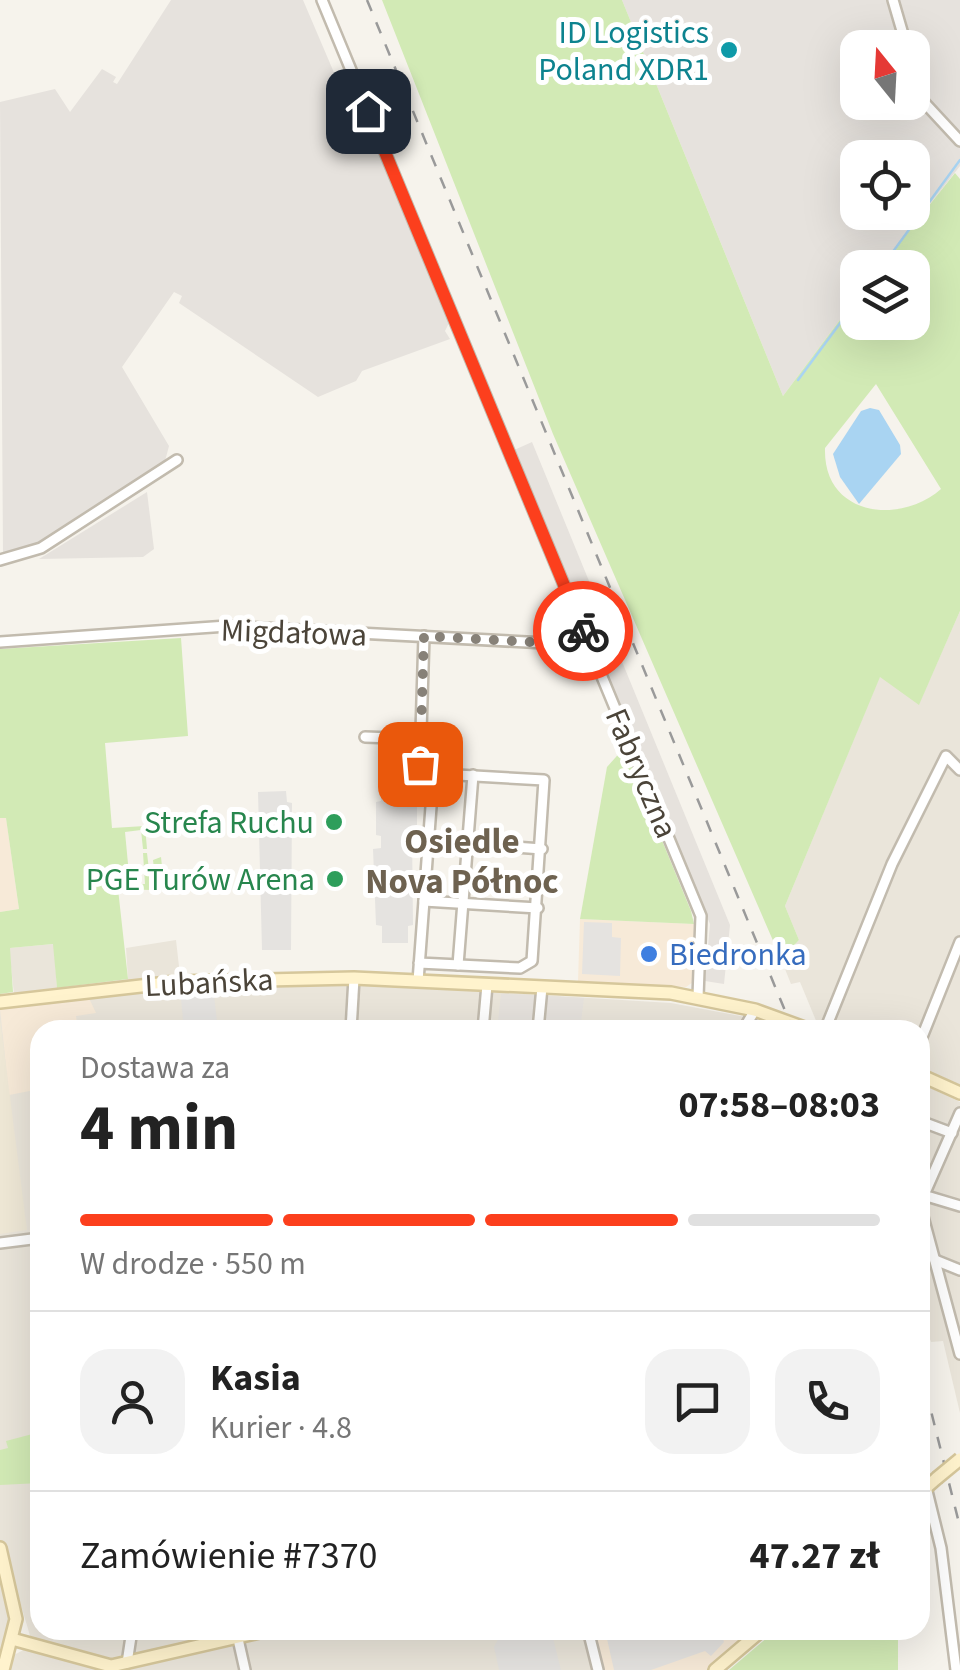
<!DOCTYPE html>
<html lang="pl">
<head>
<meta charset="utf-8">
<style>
	:root { --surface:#fff; --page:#f2f2f2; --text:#222; --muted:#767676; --line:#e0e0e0; --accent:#fc3f1d }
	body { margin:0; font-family:"Source Sans 3",sans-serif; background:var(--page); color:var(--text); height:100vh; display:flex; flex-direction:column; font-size:38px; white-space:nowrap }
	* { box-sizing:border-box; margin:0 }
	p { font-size:32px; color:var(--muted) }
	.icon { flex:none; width:55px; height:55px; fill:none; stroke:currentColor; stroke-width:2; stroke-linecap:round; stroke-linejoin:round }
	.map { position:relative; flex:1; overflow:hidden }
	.side { position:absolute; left:30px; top:1020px; width:900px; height:620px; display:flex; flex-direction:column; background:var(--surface); border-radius:30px; box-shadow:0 10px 40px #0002 }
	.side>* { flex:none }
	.needle { width:65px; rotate:342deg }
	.controls { position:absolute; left:840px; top:30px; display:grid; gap:20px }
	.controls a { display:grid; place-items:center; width:90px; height:90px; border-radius:20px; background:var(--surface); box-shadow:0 10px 40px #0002; font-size:50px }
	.pin { position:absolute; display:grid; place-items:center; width:85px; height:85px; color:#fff; margin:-42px; border-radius:20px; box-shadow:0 5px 15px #0006 }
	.courier { position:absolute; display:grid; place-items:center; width:100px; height:100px; margin:-50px; border:8px solid #fc3f1d; border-radius:50%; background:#fff; color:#222; box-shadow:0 2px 12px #0007 }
	.headline em { font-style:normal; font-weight:700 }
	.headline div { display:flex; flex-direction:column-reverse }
	.headline { display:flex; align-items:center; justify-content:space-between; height:170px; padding:0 50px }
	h1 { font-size:65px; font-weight:700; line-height:75px }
	.bar { display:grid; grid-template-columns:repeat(4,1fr); gap:15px 10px; align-content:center; height:120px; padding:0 50px }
	.bar i { height:12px; border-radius:8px; background:var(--line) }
	.bar .selected { background:var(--accent) }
	.bar p { grid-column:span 4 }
	.line { display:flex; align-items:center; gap:25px; padding:0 50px; border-top:2px solid var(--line) }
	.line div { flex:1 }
	.round { display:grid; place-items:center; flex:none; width:105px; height:105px; border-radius:30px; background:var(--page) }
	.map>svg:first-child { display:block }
</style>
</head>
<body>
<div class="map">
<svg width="960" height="1670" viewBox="0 0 960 1670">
	<rect width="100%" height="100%" fill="#f6f3ec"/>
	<g fill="#eae5da">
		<polygon points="960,611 960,1086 920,1068 920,1030 834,1030 817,1023 800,982 791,984 781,959 799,940 785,906 880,676 919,704"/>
		<polygon points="176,940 181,984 358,984 671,1003 767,1021 772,1030 40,1030 40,1630 594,1630 603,1670 8,1670 14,1655 27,1648 31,1639 12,1575 5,1577 11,1618 0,1665 0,1006 15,1003 9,948 54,944 57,988 128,979 126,948"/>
		<polygon points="920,1083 960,1102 960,1413 943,1341 931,1342 920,1310"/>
	</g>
	<g fill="#f7ead8">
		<polygon points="6,817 19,909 0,912 0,818"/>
		<polygon points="580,919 694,924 693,982 686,987 578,981"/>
		<polygon points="89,998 96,1013 76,1016 78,1030 40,1030 40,1089 9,1095 0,1009"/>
		<polygon points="594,1630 756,1630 709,1670 603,1670"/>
	</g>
	<g fill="#e6e2dd" fill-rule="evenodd">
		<polygon points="171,0 303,0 335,75 348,79 449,323 445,331 450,339 362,371 356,381 318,397 179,303 182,296 174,292 122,367 169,446 164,465 46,540 3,554 0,102 55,89 70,112 102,69 116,77 113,82 117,84"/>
		<path d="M622,0h338v166l-80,101 -22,1 -1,29 -74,99zM858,48h54v54h-54zM858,158h54v54h-54z"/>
		<polygon points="532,442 730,925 724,984 705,981 710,924 512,451"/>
		<polygon points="147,492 154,549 143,557 39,559"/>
		<polygon points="501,994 535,995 533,1030 497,1030"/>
		<polygon points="546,996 584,998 580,1030 542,1030"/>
	</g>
	<polygon fill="#efe8d6" points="0,1019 27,1230 0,1234"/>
	<g fill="#d2eab5" fill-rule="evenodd">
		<path d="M382,0h240l161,396 74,-99 1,25h54v-54l-32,-1 75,-94 5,6v432l-41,94 -39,-28 -95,229 14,34 -18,19 -228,-525zM876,384l65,105c-41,36 -118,28 -116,-41z"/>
		<polygon points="181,638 188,736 105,743 112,828 145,826 147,849 143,849 141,830 125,832 130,885 145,884 143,853 147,853 151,887 156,886 153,860 161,857 164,885 170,889 182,885 183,891 118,889 128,979 57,988 53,944 10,948 13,992 0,994 0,912 19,909 6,818 0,818 0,649"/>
		<polygon points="624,748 691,911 694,924 580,919 607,767"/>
		<polygon points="40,1432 40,1483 0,1485 0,1450 8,1448 6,1441"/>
		<polygon points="776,1630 898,1630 898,1670 729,1670"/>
	</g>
	<g fill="#e5e3e0">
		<polygon points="286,791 287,802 292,803 291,950 262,950 258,792"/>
		<polygon points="381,791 417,792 417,832 412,833 413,925 408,926 408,943 382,943 382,926 376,925 373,849 381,848 381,836 376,835 376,802 381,801"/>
		<polygon points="584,922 612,923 612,937 621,938 620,976 582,974"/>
		<polygon points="213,986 218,1030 184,1030 180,989"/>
		<polygon points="503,1630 551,1630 561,1670 499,1670 494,1647"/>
		<polygon points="605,1630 711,1630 713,1638 722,1636 724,1642 711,1656 705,1651 651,1670 614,1670"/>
	</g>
	<polygon fill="#a9d4f2" points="870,408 879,410 900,445 901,454 859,504 840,477 833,454 861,411"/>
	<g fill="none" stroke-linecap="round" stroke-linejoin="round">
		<g stroke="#a9d4f2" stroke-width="2.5">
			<polyline points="881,268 960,160"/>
			<polyline points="798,380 858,299"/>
		</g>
		<g stroke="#c2bbae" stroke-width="14">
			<g id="street">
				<polyline points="322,0 701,916 698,997"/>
				<polyline points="893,0 907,48"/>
				<polyline points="912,67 922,100 960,141"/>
				<polyline points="0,560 41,548 177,460"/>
				<polyline points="0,642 227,626 564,644 587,641"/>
				<polyline points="365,737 421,739"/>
				<polyline points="420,763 424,636"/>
				<polyline points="429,841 542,849"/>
				<polyline points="424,901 538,908"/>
				<polyline points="458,965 473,775"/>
				<polyline points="418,981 433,780 440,774 544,780 532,961 520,968 419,963"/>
				<polyline points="351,1030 354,978"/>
				<polyline points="483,1030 487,985"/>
				<polyline points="538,1030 542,987"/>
				<polyline points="743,1030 755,1010"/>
				<polyline points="825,1030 892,864 946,756 960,770"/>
				<polyline points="920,1042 960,942"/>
				<polyline points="920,1121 952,1133"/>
				<polyline points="920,1194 960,1206"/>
				<polyline points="0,1243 40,1238"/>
				<polyline points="935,1260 960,1270"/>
				<polyline points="960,1354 922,1213 924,1195 960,1113"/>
				<polyline points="926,1487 941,1548 956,1670"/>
				<polyline points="236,1630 245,1670"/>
				<polyline points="588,1630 598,1670"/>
				<polyline points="127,1663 132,1630"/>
			</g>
		</g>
		<g stroke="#d6c79b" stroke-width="16">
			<g id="secondary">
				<polyline points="0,1002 176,982 354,978 671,993 755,1010 810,1030"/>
				<polyline points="920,1075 960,1093"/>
				<polyline points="920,1493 937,1478"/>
				<polyline points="0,1548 16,1619 3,1670"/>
				<polyline points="12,1639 111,1666 268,1630"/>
				<polyline points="715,1670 762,1630"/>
			</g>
		</g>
		<use href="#street" stroke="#fff" stroke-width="9"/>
		<use href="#secondary" stroke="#fff3cd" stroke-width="11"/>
		<g stroke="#9a9a9a" stroke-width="2.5" stroke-dasharray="12 12" stroke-linecap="butt">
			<polyline points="367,0 793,1030"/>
			<polyline points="920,1367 960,1527"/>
		</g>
		<g stroke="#d6c79b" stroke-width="16" stroke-linecap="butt">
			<polyline id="secondary-bridge" points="937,1478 960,1459"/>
		</g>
		<use href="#secondary-bridge" stroke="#fff3cd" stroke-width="11"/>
	</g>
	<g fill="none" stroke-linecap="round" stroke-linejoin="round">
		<polyline stroke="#878178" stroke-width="10" stroke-dasharray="0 18" points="420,764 424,636 564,644 587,641 583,631"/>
		<polyline stroke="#fc3f1d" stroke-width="12" points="368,111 583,631"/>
	</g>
	<circle fill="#0f9aa8" stroke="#fff" stroke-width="4" cx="729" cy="50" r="10"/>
	<g fill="#2e9e5b" stroke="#fff" stroke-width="4">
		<circle cx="334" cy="822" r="10"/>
		<circle cx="335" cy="879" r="10"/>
	</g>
	<circle fill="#3f7fe0" stroke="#fff" stroke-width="4" cx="649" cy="954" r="10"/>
	<g text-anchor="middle" stroke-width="10" stroke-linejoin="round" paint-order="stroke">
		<g font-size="32" fill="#0d838f" stroke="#fff" text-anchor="end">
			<text x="709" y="43">ID Logistics<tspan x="709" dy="37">Poland XDR1</tspan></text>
		</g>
		<g font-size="32" fill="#4b4439" stroke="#fff">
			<text transform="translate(294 632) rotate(2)" y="11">Migdałowa</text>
			<text transform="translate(642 773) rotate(67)" y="11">Fabryczna</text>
			<text transform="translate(209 982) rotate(-3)" y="11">Lubańska</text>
		</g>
		<g font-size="32" fill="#27864d" stroke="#fff" text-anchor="end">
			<text x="314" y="833">Strefa Ruchu</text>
			<text x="315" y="890">PGE Turów Arena</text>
		</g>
		<g font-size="32" fill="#366cbe" stroke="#fff" text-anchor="start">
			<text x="669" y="965">Biedronka</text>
		</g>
		<g font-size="35" font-weight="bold" fill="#6e6250" stroke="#fff">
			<text x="462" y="853">Osiedle<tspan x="462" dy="40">Nova Północ</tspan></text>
		</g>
	</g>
</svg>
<div class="controls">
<a><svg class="needle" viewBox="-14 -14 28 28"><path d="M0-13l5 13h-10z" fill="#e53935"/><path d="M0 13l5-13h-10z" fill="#767676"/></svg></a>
<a><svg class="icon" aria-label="locate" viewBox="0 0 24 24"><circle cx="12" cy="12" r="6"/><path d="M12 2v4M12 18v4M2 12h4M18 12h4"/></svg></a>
<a><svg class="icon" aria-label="layers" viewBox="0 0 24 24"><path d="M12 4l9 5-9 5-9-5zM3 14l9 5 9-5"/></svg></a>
</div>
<div class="pin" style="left:420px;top:764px;background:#ea580c"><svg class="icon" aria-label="bag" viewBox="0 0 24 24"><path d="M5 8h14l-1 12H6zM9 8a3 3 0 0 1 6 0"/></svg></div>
<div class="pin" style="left:368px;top:111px;background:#1f2937"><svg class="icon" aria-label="home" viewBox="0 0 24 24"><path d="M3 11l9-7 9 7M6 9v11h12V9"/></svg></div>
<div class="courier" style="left:583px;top:631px"><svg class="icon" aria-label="bike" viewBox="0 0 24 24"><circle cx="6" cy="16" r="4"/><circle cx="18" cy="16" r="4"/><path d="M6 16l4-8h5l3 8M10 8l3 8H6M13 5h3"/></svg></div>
<section class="side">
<div class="headline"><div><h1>4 min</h1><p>Dostawa za</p></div><em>07:58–08:03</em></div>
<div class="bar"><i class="selected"></i><i class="selected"></i><i class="selected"></i><i></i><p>W drodze · 550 m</p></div>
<div class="line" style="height:180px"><a class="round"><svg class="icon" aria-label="person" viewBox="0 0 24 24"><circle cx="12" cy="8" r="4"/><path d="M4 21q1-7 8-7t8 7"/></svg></a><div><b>Kasia</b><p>Kurier · 4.8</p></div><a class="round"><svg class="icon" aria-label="chat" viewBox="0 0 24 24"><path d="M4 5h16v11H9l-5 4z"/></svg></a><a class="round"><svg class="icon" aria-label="phone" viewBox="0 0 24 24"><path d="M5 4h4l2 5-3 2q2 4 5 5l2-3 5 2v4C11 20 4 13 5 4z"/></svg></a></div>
<div class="line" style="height:130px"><div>Zamówienie #7370</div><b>47.27 zł</b></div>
</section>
</div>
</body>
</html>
